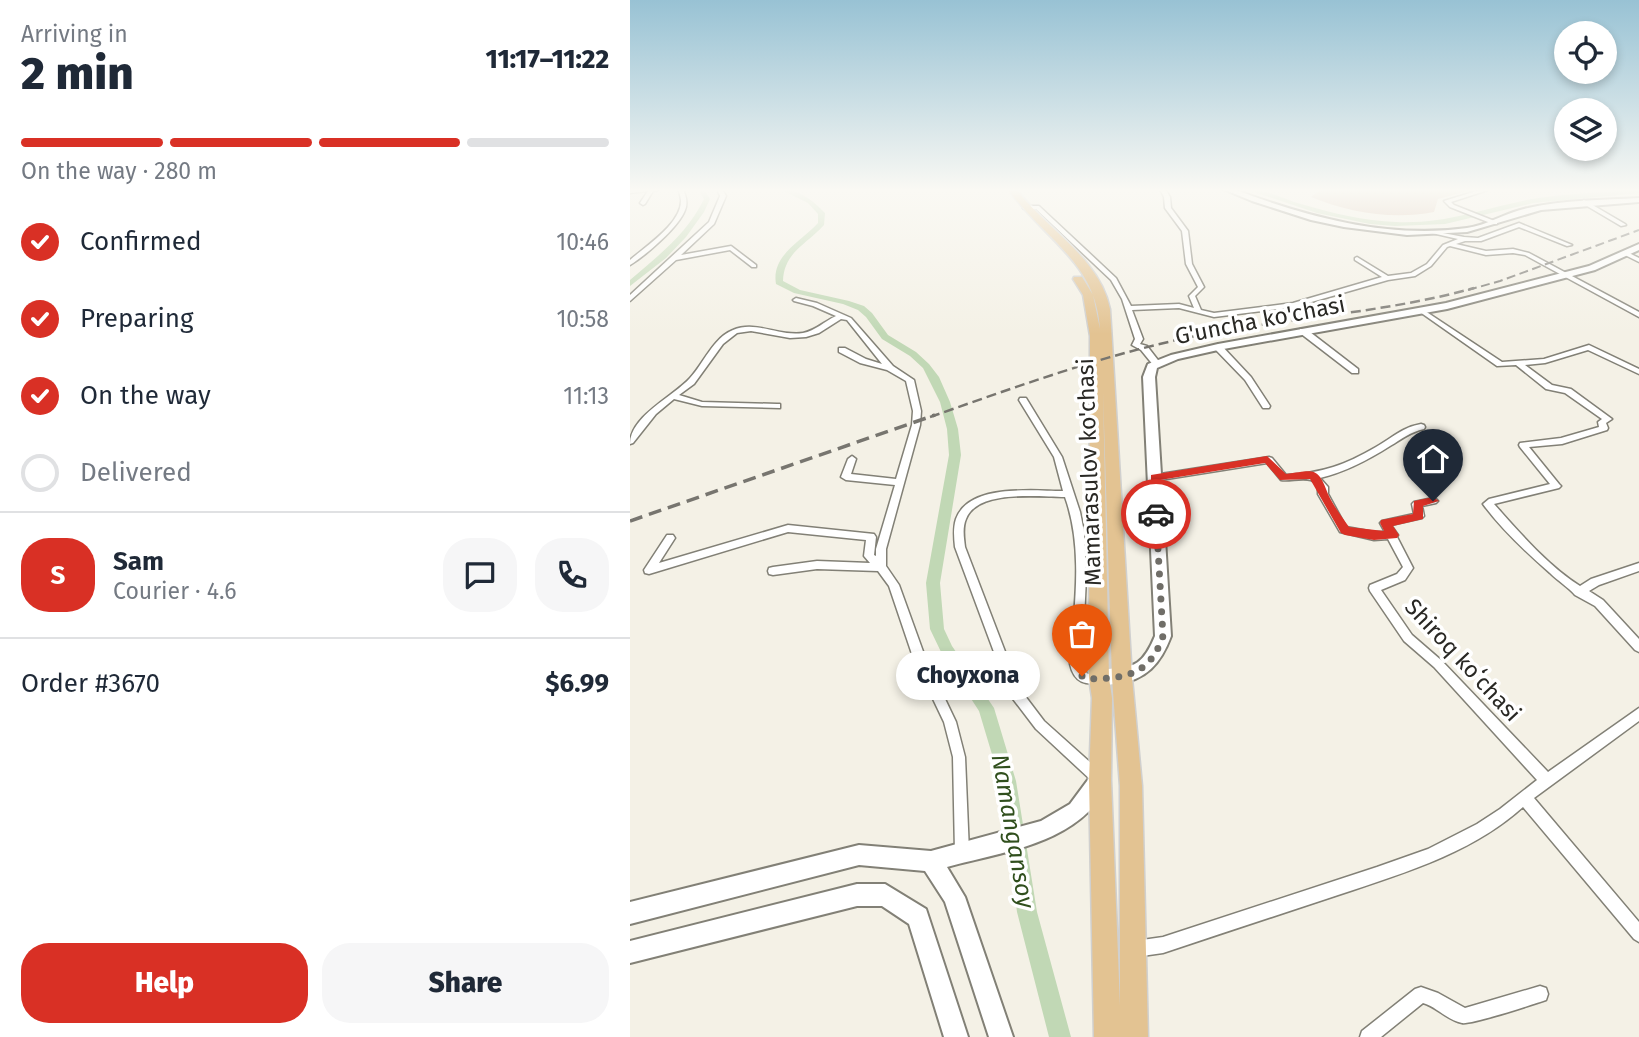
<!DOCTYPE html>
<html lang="en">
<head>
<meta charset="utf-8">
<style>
	:root { --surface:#fff; --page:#f6f6f7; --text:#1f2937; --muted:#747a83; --line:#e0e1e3; --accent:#d93025 }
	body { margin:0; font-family:"Fira Sans",sans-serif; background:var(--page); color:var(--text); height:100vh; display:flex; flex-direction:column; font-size:26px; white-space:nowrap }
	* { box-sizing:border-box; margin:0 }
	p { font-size:23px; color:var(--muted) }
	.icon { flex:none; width:38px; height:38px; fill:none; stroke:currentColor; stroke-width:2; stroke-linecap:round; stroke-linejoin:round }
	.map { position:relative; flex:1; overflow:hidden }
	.drawer { display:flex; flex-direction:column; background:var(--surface); width:630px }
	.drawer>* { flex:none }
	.fabs { position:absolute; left:924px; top:21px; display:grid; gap:14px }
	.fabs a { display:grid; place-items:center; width:63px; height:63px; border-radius:50%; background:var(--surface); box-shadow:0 4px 10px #0003; font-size:35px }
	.pin { position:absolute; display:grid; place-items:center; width:60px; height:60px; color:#fff; margin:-72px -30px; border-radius:50% 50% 50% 0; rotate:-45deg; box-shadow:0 0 7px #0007 }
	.pin .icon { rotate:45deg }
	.courier { position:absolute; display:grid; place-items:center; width:70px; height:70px; margin:-35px; border:5px solid #d93025; border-radius:50%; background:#fff; color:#222; box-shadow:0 2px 9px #0007 }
	.bubble { position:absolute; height:49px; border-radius:24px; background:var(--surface); box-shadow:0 4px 10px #0003; font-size:23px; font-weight:800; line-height:49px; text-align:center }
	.summary em { font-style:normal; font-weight:800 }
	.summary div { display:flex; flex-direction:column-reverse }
	.summary { display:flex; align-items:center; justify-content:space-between; height:119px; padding:0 21px }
	h1 { font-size:46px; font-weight:800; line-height:52px }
	.bar { display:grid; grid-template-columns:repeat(4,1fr); gap:10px 7px; align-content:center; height:84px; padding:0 21px }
	.bar i { height:9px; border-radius:5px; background:var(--line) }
	.bar .on { background:var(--accent) }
	.bar p { grid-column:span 4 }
	.line { display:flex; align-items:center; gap:18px; padding:0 21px; border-top:2px solid var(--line) }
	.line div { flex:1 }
	.round { display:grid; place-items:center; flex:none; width:74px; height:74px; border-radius:28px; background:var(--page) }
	ol { padding:0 21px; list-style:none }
	li { display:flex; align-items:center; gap:21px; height:77px }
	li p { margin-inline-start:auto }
	li .icon { padding:7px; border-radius:50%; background:var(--accent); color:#fff; stroke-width:4 }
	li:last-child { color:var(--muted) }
	li i { width:38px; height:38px; border:4px solid var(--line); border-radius:50% }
	.button { display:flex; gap:14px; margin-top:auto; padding:14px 21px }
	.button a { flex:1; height:80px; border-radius:28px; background:var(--accent); color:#fff; font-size:28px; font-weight:800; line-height:80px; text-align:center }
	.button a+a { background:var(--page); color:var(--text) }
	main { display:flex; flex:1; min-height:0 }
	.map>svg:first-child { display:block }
</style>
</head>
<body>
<main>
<section class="drawer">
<div class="summary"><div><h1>2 min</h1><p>Arriving in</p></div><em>11:17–11:22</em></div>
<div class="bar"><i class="on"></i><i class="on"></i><i class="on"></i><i></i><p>On the way · 280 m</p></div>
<ol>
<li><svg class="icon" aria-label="check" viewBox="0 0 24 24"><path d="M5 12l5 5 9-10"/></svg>Confirmed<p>10:46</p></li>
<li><svg class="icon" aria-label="check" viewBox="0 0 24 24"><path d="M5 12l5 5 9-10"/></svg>Preparing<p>10:58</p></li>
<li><svg class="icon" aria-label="check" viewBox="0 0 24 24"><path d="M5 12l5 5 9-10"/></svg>On the way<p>11:13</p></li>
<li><i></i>Delivered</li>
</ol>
<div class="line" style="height:126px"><b class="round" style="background:var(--accent);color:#fff">S</b><div><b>Sam</b><p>Courier · 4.6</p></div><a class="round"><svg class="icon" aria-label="chat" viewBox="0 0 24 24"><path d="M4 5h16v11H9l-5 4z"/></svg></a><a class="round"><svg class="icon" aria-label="phone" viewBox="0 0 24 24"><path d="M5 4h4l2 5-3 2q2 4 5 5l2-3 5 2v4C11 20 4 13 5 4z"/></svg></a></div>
<div class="line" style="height:91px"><div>Order #3670</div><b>$6.99</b></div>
<div class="button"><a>Help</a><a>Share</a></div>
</section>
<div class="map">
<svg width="1009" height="1037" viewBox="0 0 1009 1037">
	<rect width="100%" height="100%" fill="#f4f1e6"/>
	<path fill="#d8bead" d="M691,189h154l-37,10 -4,13c-41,8 -84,1 -123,-15z"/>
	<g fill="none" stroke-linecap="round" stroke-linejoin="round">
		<g fill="#c1d8b5" fill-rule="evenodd">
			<path d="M68,189h6l6,10 -6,13 -18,25 -20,21 -36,28v-6c29,-25 57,-46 74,-81z"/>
			<path d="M150,189c17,-1 34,12 45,24l-1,12c-18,20 -40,27 -41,56l17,9 49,11 15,5 8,7 16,22 28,17 13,12 10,13 11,25 8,27 3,26 -21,128 4,46 8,17 42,62 22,73 21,131 34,125h-22l-32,-125 -17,-131 -21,-70 -37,-57 -12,-25 -4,-46 23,-128 -2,-26 -7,-27 -17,-34 -13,-12 -28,-17 -16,-22 -8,-7 -15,-6 -49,-11 -18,-9c-5,-29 25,-42 42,-61v-9l-10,-11z"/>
			<path d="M615,189c18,-1 38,10 56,15 31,9 63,17 95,18 52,2 87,-14 136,-23 36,-6 72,-6 107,-10v4l-106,10 -88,21 -50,2 -25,-2 -53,-11z"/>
		</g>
		<g stroke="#828076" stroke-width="3">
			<g id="street">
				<polygon points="0,189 31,189 23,191 15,204 13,205 10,203 18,191 0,193"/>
				<path d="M48,189h5c3,7 5,14 2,21 -6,17 -40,46 -55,55v-5c16,-14 52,-37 51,-60 0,-1 -2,-10 -3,-11z"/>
				<polygon points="87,189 92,189 96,196 84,224 51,255 101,246 126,265 126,267 122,267 100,250 46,260 0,301 0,295 79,222 90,196"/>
				<polygon points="530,189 535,189 540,197 541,208 558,231 562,264 574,287 565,296 571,310 584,313 663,303 752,277 725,260 725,258 727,257 758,276 781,273 797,264 813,245 828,239 802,233 802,231 834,237 848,238 889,223 942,245 937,246 889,227 851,241 835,241 826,244 856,251 883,249 899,253 1009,312 1009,317 895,255 883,253 856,255 820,246 817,247 801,266 785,276 758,280 664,307 584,317 549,308 502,310 513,339 510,344 517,346 531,364 527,366 524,366 511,350 502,345 505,339 492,299 481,280 406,209 396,210 393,208 396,206 409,206 486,278 501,306 549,304 564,308 559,296 568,287 556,264 552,231 535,208 534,197"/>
				<polygon points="853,189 861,189 821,202 824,205 867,222 867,224 863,224 820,207 814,201"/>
				<polygon points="954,200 995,224 996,225 991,226 952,203 951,202"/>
				<polygon points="993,252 997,252 1009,258 1009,262 993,254"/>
				<path d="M166,298l21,5 34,15 42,48 21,14 7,31 -1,14 -34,124v17l13,19 26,72 31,65 9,35 4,95 -2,5 -5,2 -5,-2 -2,-5 -2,-95 -9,-35 -31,-65 -24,-71 -11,-15 -61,-2 -44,6 -4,-1 -1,-3 1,-3 4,-1 44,-6 53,2 -6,-7 2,-16 -78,-8 -139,42 -4,-1 -1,-3 23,-35h6l2,3 -16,25 129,-38 86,9 2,3 -2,18 2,1v-7l19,-64 -49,-5 -5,-3 7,-18 4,-3 4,3 -5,15 45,5 16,-54 1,-14 -7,-30 -19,-11 -27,-7 -21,-11v-4h6l21,11 16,5 -35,-44 -6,-1 -22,14 -13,4 -16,1 -39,-7 -14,2 -14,11 -29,40 -15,11 23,7 75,2h3v4l-78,-2 -28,-7 -18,15 -23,29 -3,1c0,-28 44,-48 60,-66 14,-15 23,-40 43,-48 23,-10 46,7 70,3 12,-2 22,-12 33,-17l-23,-10 -19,-5 -1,-1z"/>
				<path d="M792,309l80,53 42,-3 45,-14 50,24v5l-51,-24 -43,13 -20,2 27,20 19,4 41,30 -6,4 2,5 -1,2 -45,14 -33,3 30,37 2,2 -2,2 -65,16c26,29 53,61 86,82l11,-7 48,-16v8l-40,14 -10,6 14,9 36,39v13l-4,-2 -40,-44 -20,-11c-7,-8 -17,-14 -25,-22 -24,-21 -48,-43 -67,-69l6,-5 61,-15 -30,-37 -1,-2 1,-2 41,-5 38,-11 -1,-5 4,-3 -37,-26 -19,-4 -30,-24 -19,1 -77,-54 -1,-1z"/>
				<polygon points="670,329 676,329 728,369 728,373 722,373 670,333"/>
				<polygon points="585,345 591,345 621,377 640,406 639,408 633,408 615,380 585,349"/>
				<path d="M390,398h6l36,59 18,55 4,20 2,45 -4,87v4l6,6 11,-1 4,1 2,4 -2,4c-17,4 -29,1 -33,-18 4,-55 14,-114 -5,-167 -25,0 -88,-8 -99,22 -4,9 -2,19 -1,28l54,141 25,33 58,52 2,4 -2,4 -5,2 -5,-2 -56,-52 -26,-34 -55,-148c-1,-9 -2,-19 1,-28 13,-36 77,-28 107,-28l-9,-34 -35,-57z"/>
				<path d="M791,424l3,1 1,2 -1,2c-14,3 -22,10 -34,17 -22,14 -45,26 -70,32l8,9v7l18,33 28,5h11l-5,-9 2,-2 32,-7 -2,-10 2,-2 19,-4 3,1 2,2 -2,2 -14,3 2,10 -2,2 -31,7 7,10 -1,2 16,31 -8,12 -24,10 31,45 30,26 106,111 91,-64v13l-105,77 105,124v20l-5,-3 -111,-132c-54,49 -129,69 -197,92 -55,18 -109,36 -163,54l-28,4 -5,-3 -3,-5 3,-5 5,-3 28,-4 214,-70 51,-18 49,-25 23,-15 37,-29 -103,-113 -30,-26 -34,-50 -1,-3 1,-3 27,-11 6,-7 -15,-28 -14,1 -34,-8 -22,-38c1,-23 -23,-12 -37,-14l-14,-17 -113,18 -5,-3 5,-3 115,-18 3,1 14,17c37,-2 59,-10 90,-28 16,-9 27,-20 45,-23z"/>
				<path d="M910,986l6,2 2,6 -2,6c-12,4 -76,25 -84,23 -15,-3 -25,-16 -39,-20l-42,34h-21l2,-6 53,-42 6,-2 17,6 27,15z"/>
			</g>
		</g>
		<g stroke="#828076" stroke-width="4">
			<g id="secondary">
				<path d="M593,189h10c74,28 155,50 234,39 21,-3 40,-16 61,-20 36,-8 74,-8 111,-10v4l-98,8 -74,22 -60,3 -63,-8 -33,-7 -59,-19z"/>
				<path d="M1009,244v6l-44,20 -148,39 -229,41 -40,9 -21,9 -2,9 16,259c-10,27 -25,45 -56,48 -8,1 -15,2 -22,-1l-3,-5 3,-5c31,-11 45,5 62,-37l-12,-259 5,-13 23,-9 47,-11 228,-41 143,-37z"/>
				<path d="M470,771l7,2 3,7c-27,63 -104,71 -163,87l18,30 48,140h-24l-44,-135 -20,-31 -66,-6 -229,59v-22l229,-57 72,6 110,-30 29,-17 23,-31z"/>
				<polygon points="227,884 255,884 296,909 338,1037 314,1037 279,924 252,906 227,906 0,963 0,941"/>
			</g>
		</g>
		<g stroke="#d0d0cf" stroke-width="3">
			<path id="primary" d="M378,189h8c29,39 84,69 94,120l22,369 10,108 6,251h-54l-5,-257 3,-82 -3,-20 1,-342 -7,-41 -10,-16 1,-2h8l11,18 7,34c-4,-68 -57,-90 -92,-140zM473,392l9,286 8,108v220l-9,-226 1,-82 -3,-20z"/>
		</g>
		<use href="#street" fill="#fff" fill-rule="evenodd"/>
		<use href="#secondary" fill="#fff" fill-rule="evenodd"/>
		<use href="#primary" fill="#e3c392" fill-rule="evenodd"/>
		<polyline stroke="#77756f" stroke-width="2" stroke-dasharray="9 4.5" stroke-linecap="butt" points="838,290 870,281 1009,230"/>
		<path stroke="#77756f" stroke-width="2.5" stroke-dasharray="10 5" stroke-linecap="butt" d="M300,417c89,-31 178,-64 271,-82 91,-18 184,-22 273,-47"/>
		<polyline stroke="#77756f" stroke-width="3.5" stroke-dasharray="13 7" stroke-linecap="butt" points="0,521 305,415"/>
	</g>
	<linearGradient id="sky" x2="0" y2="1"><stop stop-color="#98c2d4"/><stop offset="0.57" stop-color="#faf9f4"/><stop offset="1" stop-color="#faf9f4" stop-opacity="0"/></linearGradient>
	<rect width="1009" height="334" fill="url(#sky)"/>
	<path fill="#d93025" d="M637,456l19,18c28,-4 32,-8 42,20 5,11 14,23 21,33l35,4 -4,-8 1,-3 32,-6 1,-13 19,-4 6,4 -16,5v13l-30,7 6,9 -2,3 -23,2 -29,-5 -4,-2 -31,-54 -30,1 -15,-17 -105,17 2,34 -6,4 -5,-4v-39z"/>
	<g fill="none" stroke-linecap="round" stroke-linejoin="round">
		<path stroke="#706e68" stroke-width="7" stroke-dasharray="0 12.6" d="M452,676l4,3c38,-1 63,-2 77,-43l-7,-122"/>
	</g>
	<g text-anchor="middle" stroke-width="7" stroke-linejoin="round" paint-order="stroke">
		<g font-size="23" fill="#292824" stroke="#fff">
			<text transform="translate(630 320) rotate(-11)" y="8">G'uncha ko'chasi</text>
			<text transform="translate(459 472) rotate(-92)" y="8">Mamarasulov ko'chasi</text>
			<text transform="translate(833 660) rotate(47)" y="8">Shiroq koʻchasi</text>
		</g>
		<g font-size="24" font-style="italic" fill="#304f1d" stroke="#fff">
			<text transform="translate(383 831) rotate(80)" y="8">Namangansoy</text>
		</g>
	</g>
</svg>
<div class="fabs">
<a><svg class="icon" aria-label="locate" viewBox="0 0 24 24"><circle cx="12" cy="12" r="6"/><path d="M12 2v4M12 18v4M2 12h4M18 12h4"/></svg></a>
<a><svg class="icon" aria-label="layers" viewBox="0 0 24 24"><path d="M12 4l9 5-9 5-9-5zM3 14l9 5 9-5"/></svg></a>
</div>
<div class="pin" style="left:452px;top:676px;background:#ea580c"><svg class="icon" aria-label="bag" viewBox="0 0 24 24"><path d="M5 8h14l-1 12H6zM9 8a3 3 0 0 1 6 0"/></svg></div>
<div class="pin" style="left:803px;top:501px;background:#1f2937"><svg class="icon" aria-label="home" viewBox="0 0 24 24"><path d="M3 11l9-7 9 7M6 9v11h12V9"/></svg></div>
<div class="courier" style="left:526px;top:514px"><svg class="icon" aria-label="car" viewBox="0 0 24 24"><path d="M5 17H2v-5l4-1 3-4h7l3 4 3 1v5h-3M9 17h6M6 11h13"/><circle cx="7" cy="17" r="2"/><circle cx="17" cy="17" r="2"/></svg></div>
<div class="bubble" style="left:266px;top:651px;width:144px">Choyxona</div>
</div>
</main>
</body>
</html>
